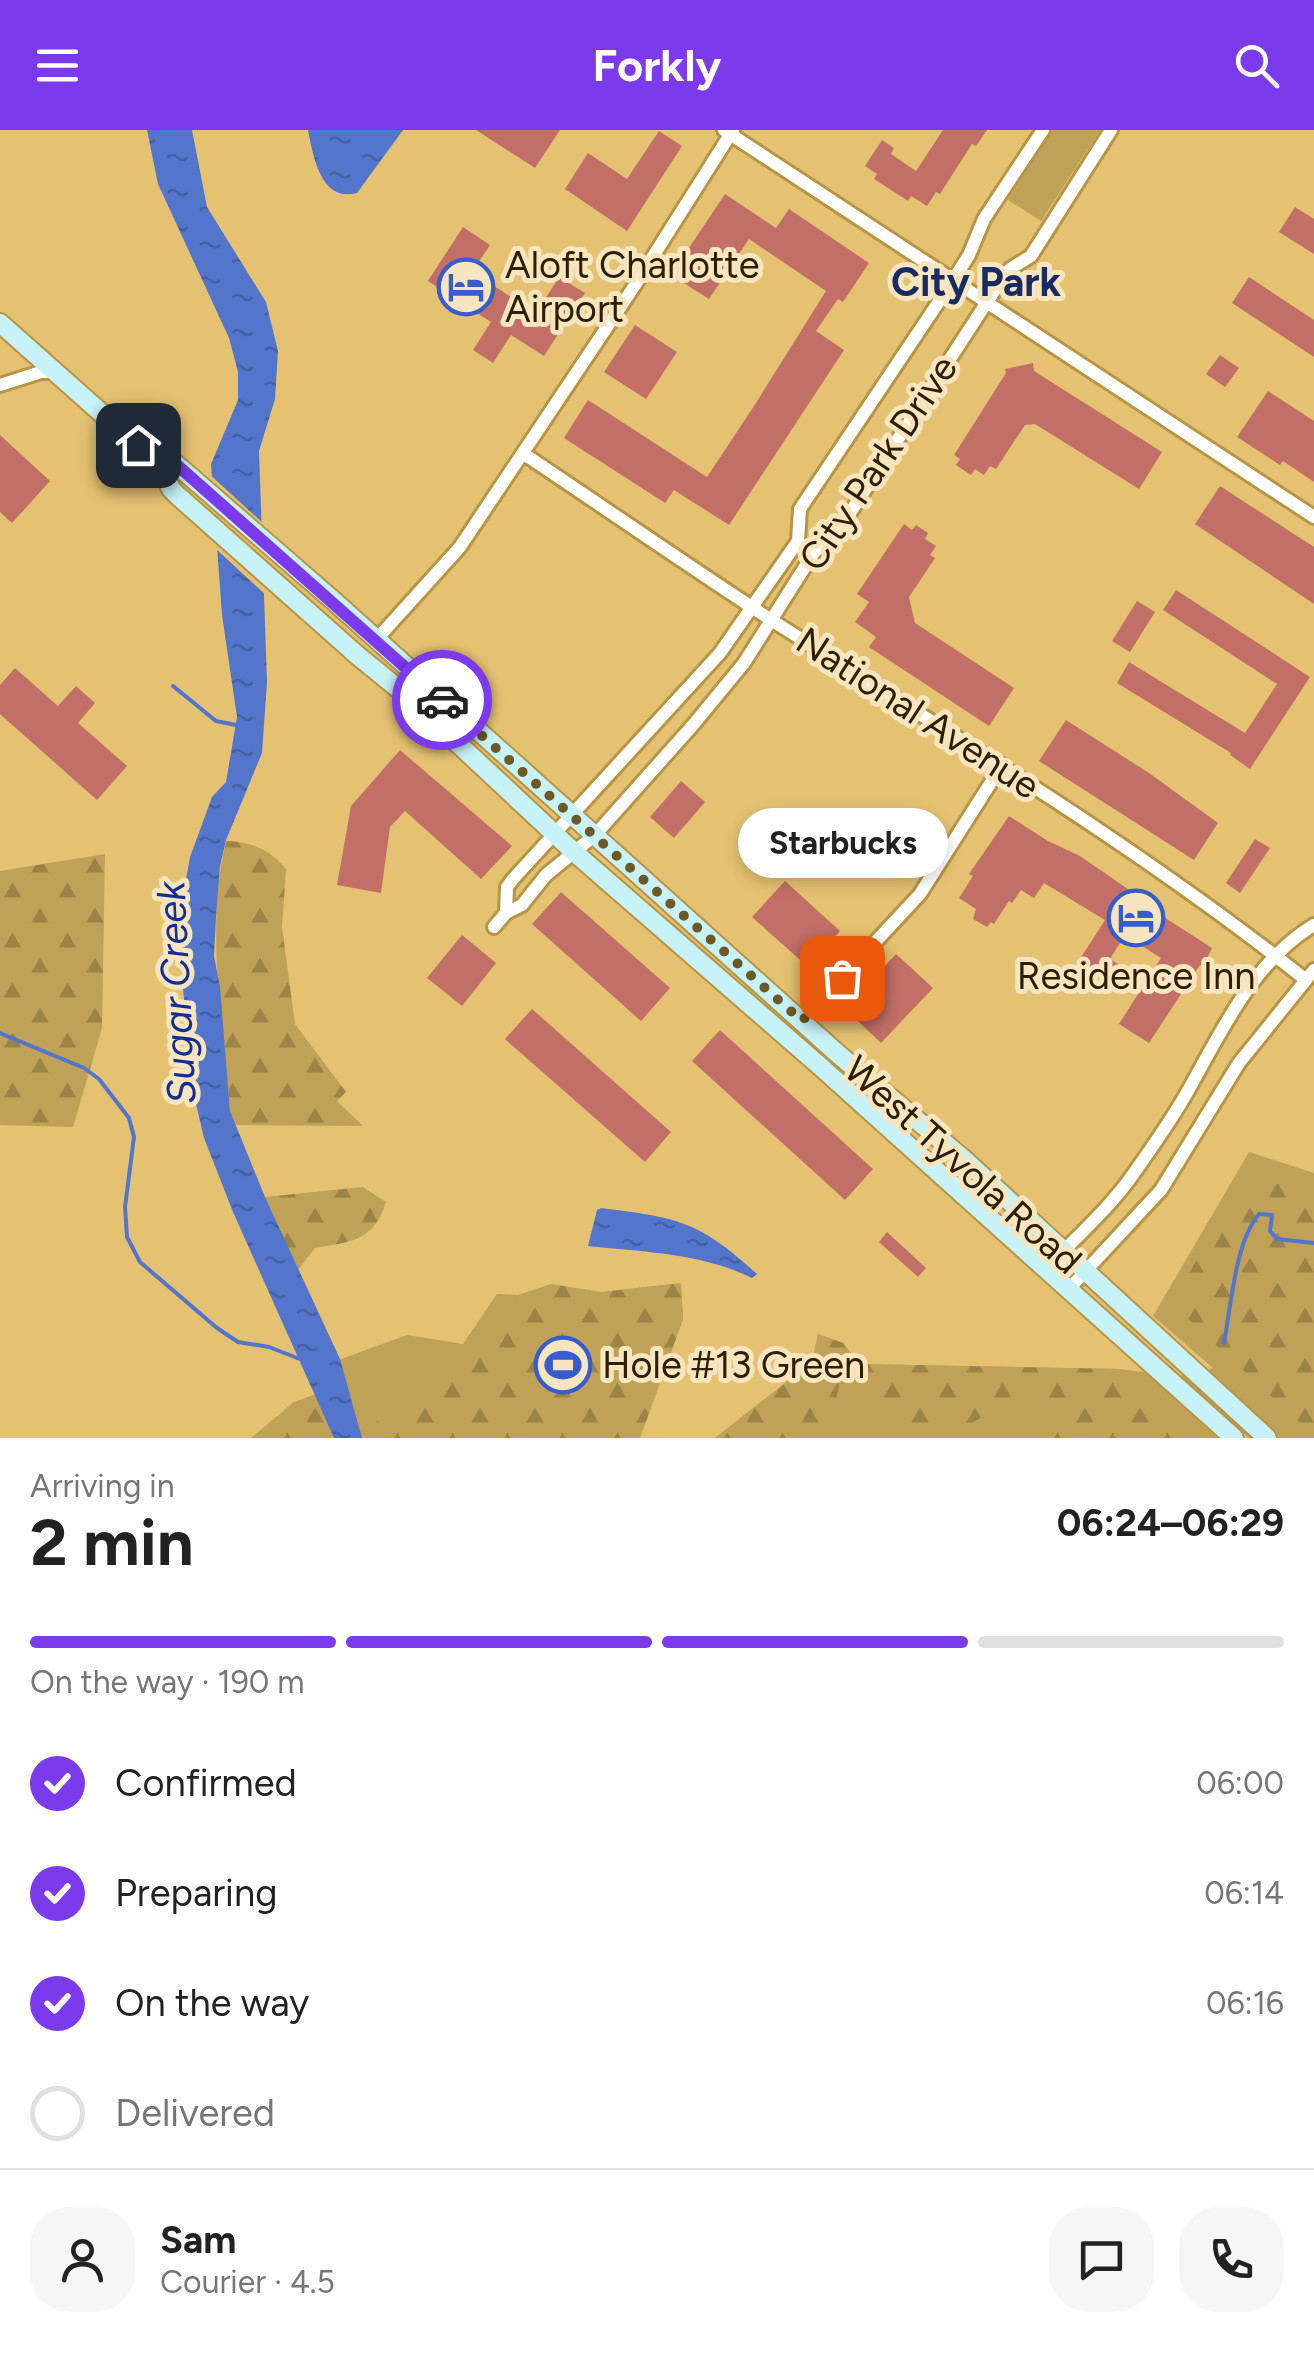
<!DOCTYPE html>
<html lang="en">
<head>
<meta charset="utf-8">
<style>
	:root { --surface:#fff; --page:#f6f6f6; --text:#222; --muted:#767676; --line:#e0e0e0; --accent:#7c3aed }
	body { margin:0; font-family:Figtree,sans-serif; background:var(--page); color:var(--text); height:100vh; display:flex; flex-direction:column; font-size:38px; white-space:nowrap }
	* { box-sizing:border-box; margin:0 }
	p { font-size:32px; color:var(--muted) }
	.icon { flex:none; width:55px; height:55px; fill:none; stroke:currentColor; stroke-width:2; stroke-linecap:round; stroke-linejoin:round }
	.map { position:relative; height:1308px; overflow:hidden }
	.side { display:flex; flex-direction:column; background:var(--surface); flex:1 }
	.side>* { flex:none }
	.pin { position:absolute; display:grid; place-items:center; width:85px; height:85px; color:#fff; margin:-42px; border-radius:20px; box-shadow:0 5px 15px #0006 }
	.courier { position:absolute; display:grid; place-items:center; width:100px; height:100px; margin:-50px; border:8px solid #7c3aed; border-radius:50%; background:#fff; color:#222; box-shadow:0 2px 12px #0007 }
	.bubble { position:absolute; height:70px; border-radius:35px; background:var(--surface); box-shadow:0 5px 15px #0003; font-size:32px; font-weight:700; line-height:70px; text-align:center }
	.head em { font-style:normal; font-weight:700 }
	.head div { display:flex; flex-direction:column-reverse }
	.head { display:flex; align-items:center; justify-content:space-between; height:170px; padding:0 30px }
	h1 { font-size:65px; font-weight:700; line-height:75px }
	.bar { display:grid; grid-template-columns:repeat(4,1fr); gap:15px 10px; align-content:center; height:120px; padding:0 30px }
	.bar i { height:12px; border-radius:8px; background:var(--line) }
	.bar .on { background:var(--accent) }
	.bar p { grid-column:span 4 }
	.line { display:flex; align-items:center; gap:25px; padding:0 30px; border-top:2px solid var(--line) }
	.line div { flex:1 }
	.round { display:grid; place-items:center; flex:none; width:105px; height:105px; border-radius:40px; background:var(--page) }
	ol { padding:0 30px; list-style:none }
	li { display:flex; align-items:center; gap:30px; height:110px }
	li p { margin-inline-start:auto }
	li .icon { padding:10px; border-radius:50%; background:var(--accent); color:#fff; stroke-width:4 }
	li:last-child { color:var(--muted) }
	li i { width:55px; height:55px; border:5px solid var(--line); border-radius:50% }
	header { display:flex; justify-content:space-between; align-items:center; height:130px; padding:0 30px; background:var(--accent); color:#fff; font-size:45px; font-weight:700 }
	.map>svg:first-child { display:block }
</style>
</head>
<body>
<header><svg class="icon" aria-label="menu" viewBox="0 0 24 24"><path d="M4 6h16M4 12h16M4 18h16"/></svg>Forkly<svg class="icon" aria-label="search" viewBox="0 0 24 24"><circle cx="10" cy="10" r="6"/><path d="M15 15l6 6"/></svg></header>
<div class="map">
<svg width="1314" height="1308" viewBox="0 0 1314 1308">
	<defs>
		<pattern id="forest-firs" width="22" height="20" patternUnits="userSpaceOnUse" patternTransform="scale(2.5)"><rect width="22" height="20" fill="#c0a158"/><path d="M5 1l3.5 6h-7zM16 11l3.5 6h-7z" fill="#9c8346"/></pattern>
		<pattern id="water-ripples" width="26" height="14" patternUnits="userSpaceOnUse" patternTransform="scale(2.5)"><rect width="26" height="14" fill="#5375cc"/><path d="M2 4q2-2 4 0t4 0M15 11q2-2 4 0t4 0" fill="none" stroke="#4560a3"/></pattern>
	</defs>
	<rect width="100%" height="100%" fill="#e5c272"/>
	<g fill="#c0a158">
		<polygon points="1053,0 1100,0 1041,91 1008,70"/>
		<polygon points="1249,1022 1314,1043 1314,1308 1249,1308 1180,1246 1213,1238 1153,1186"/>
		<polygon points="681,1153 683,1189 640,1308 350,1308 322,1236 407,1205 463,1214 497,1164 558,1167"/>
		<polygon points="818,1204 843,1213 860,1234 1118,1239 1176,1246 1244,1308 715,1308 812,1232"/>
	</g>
	<g fill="url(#forest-firs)">
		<path d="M226,711c26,1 43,8 60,28l-4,58 13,97 51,68 -9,9 26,25 -128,-1 -5,-14c-7,-90 -25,-181 -4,-270z"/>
		<polygon points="105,724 102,898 73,997 0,995 0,741"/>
		<polygon points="1314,1043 1314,1306 1172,1174 1232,1067"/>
		<path d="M363,1057l23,15c-12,39 -35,40 -71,46l-17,22 -33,-73z"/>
		<polygon points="681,1153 683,1189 640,1308 371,1308 381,1282 391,1280 398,1283 444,1233 518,1165 551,1154 602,1162"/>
		<polygon points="818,1204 843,1213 860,1234 1118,1239 1197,1308 1050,1308 1029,1271 1012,1269 957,1302 913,1308 875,1260 855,1249 840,1252 827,1308 715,1308 812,1232"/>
		<polygon points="316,1264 334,1308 251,1308 294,1272"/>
	</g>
	<g fill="url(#water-ripples)">
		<polygon points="147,0 192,0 207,77 266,172 278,221 275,269 259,321 267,552 262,623 226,710 220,736 216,787 214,826 220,857 230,981 265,1067 340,1229 362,1308 334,1308 233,1082 204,1008 196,974 180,833 182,772 190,727 212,667 226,652 237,587 222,485 211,334 238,270 238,242 229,208 158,54"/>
		<path d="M308,0h95l-46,63c-36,10 -44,-37 -49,-63z"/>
		<path d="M601,1078c77,10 97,12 156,66l-5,4c-51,-25 -108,-26 -164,-32l9,-36z"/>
	</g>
	<polygon fill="#e5c272" points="207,342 265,395 269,468 214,417"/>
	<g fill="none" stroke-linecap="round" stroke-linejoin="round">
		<g stroke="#5375cc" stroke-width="4">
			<polyline points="173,556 216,591 236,595"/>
			<polyline points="0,903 84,938 99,949 129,988 134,1007 125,1077 127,1107 140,1132 217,1198 238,1212 269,1217 305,1231"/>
			<path d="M1224,1213c7,-36 11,-101 35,-129l13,1 -2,16 7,8 37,4"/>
		</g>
	</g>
	<g fill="#c26f67">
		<polygon points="476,0 560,0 535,38"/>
		<polygon points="943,0 987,0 976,16 972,14 940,64 936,62 927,76 911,66 908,71 874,49 877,44 865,36 882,10 894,18 891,24 916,41"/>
		<polygon points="659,1 682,16 627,101 565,59 588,23 627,49"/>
		<polygon points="725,64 776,98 789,79 869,133 843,172 838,169 816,201 844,220 729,395 674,360 665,373 564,308 588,270 707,347 754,276 826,161 749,109 709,169 671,145"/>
		<polygon points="1295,77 1314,89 1314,124 1279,102"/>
		<polygon points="463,97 490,115 472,142 536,183 559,147 585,163 544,226 511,205 493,233 473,220 491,192 428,151"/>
		<polygon points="1249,147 1314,190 1314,227 1232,173"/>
		<polygon points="635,195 677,222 646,269 604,242"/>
		<polygon points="1220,225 1239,238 1225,257 1206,244"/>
		<polygon points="1033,233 1034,241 1162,322 1139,359 1035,294 1025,295 996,339 990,336 984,345 975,339 971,345 956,335 960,329 954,325 1006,243 1005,239"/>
		<polygon points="1268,261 1314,291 1314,352 1283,331 1280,335 1237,307"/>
		<polygon points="0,305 50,351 12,393 0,382"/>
		<polygon points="1220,356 1314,417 1314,474 1195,394"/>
		<polygon points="904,394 912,400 916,395 928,403 925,409 936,416 930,425 935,428 909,467 915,493 1014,558 989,596 869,517 876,507 855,492 869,472 857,464"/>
		<polygon points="1176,460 1310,547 1250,639 1230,625 1231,623 1117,553 1129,532 1245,603 1277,554 1163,480"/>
		<polygon points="1137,471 1155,482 1130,522 1112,511"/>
		<polygon points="15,538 58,576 76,556 95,573 78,593 127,636 97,670 0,584 0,555"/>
		<polygon points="1066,590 1149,643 1218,693 1194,730 1039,631"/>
		<polygon points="400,620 512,716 481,749 405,681 390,697 381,763 337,755 351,676"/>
		<polygon points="681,651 705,672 674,708 650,687"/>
		<polygon points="1009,686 1048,711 1080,726 1141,768 1139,771 1212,818 1203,836 1200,835 1149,913 1119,894 1161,828 1125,805 1110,829 1126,839 1115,855 1078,832 1105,790 1044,753 1034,768 1021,760 1012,773 1009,771 994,794 991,792 987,797 973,789 976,779 959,768 973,746 969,744"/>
		<polygon points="1255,709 1270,718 1240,763 1226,753"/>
		<polygon points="785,751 840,801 808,837 752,787"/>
		<polygon points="561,762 670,858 641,891 532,794"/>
		<polygon points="462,805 496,833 462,876 427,848"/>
		<polygon points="896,824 933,858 881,913 845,879"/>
		<polygon points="532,879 671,1002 645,1032 505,909"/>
		<polygon points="720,900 873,1039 845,1070 692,931"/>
		<polygon points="887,1102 926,1138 918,1147 879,1112"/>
	</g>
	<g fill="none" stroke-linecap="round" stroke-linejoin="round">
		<g stroke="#b79544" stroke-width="18">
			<g id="minor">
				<polyline points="724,0 1314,387"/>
				<polyline points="0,255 41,242 56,242"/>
				<path d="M524,324c84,56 167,114 252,169 180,115 363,224 530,357"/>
				<polyline points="376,510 460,417 635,155 733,0"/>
				<polyline points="506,783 507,757 513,749 720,523 798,411 800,379 954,149 969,125 984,89 1043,0"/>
				<polyline points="494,797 506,783 522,775 546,745 595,705 693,595 744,533 815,421 837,403 1000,152 1010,139 1031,126 1111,0"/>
				<polyline points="802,891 920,764 1002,635"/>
				<path d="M1046,1139c29,-31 64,-61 88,-96 19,-27 39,-55 55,-84 33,-59 65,-128 125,-164"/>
				<polyline points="1068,1160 1161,1060 1239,933 1314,840"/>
			</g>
		</g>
		<g stroke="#b79544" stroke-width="22">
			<g id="secondary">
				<polyline points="0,193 161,336 171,359 178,366 357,525 406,565 574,722 821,937 1234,1308"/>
				<polyline points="161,336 177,335 335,472 838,924 967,1032 1267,1308"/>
			</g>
		</g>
		<use href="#minor" stroke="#fff" stroke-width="12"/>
		<use href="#secondary" stroke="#c7f2f7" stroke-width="18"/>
	</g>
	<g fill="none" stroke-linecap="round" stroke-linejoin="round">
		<polyline stroke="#6d5928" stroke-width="10" stroke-dasharray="0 18" points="442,570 802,891 842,848"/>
		<polyline stroke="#7c3aed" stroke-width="12" points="138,315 161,336 177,335 442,570"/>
	</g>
	<defs>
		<g id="hotel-ring" transform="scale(2.875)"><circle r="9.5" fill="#f7e5bf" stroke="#375ccd" stroke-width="1.5"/><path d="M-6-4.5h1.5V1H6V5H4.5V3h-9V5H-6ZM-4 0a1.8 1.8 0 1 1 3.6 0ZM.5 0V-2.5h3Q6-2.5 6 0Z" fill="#375ccd"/></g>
		<g id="stadium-ring" transform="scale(2.875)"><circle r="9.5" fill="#f7e5bf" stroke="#375ccd" stroke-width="1.5"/><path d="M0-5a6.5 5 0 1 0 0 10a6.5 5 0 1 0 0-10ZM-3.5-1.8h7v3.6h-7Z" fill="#375ccd"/></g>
	</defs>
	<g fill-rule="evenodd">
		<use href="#hotel-ring" x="466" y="157"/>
		<use href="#hotel-ring" x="1136" y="788"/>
		<use href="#stadium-ring" x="563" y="1235"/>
	</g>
	<g text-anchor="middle" stroke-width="10" stroke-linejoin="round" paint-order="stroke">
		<g font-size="38" fill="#2d2000" stroke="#f7e5bf" text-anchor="start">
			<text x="505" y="148">Aloft Charlotte<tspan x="505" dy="44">Airport</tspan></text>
			<text x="1136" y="859" text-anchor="middle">Residence Inn</text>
			<text x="602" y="1248">Hole #13 Green</text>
		</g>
		<g font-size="38" fill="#2d2000" stroke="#f7e5bf">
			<text transform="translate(878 333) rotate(-56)" y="13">City Park Drive</text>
			<text transform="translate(918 583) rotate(33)" y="13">National Avenue</text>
			<text transform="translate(963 1035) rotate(42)" y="13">West Tyvola Road</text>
		</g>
		<g font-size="40" font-weight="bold" fill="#182b62" stroke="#f7e5bf">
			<text x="976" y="166">City Park</text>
		</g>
		<g font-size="40" font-style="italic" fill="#142d94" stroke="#f7e5bf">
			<text transform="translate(176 863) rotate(-93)" y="14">Sugar Creek</text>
		</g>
	</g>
</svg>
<div class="pin" style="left:842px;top:848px;background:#ea580c"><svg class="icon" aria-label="bag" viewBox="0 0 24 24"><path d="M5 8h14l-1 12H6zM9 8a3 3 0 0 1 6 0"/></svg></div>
<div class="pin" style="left:138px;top:315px;background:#1f2937"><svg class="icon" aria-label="home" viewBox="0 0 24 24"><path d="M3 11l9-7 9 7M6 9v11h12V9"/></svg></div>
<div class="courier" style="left:442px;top:570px"><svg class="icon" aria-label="car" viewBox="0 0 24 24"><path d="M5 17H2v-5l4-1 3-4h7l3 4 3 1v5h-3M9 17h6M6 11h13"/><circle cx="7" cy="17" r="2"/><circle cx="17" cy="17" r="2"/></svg></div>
<div class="bubble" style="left:738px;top:678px;width:210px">Starbucks</div>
</div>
<section class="side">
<div class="head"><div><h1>2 min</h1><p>Arriving in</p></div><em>06:24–06:29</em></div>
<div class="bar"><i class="on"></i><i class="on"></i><i class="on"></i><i></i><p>On the way · 190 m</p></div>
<ol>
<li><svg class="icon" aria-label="check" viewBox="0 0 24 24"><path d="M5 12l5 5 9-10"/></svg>Confirmed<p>06:00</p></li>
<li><svg class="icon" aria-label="check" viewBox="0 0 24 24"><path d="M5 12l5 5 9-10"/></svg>Preparing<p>06:14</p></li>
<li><svg class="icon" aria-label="check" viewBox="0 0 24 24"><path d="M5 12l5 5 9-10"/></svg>On the way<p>06:16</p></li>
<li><i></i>Delivered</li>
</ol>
<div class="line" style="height:180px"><a class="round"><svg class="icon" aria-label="person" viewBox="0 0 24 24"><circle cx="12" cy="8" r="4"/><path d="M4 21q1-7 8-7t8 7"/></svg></a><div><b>Sam</b><p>Courier · 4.5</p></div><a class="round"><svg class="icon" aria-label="chat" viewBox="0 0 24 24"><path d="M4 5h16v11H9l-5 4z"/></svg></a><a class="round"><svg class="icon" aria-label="phone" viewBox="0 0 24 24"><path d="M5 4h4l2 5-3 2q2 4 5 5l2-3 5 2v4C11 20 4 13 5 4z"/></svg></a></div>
</section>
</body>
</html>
